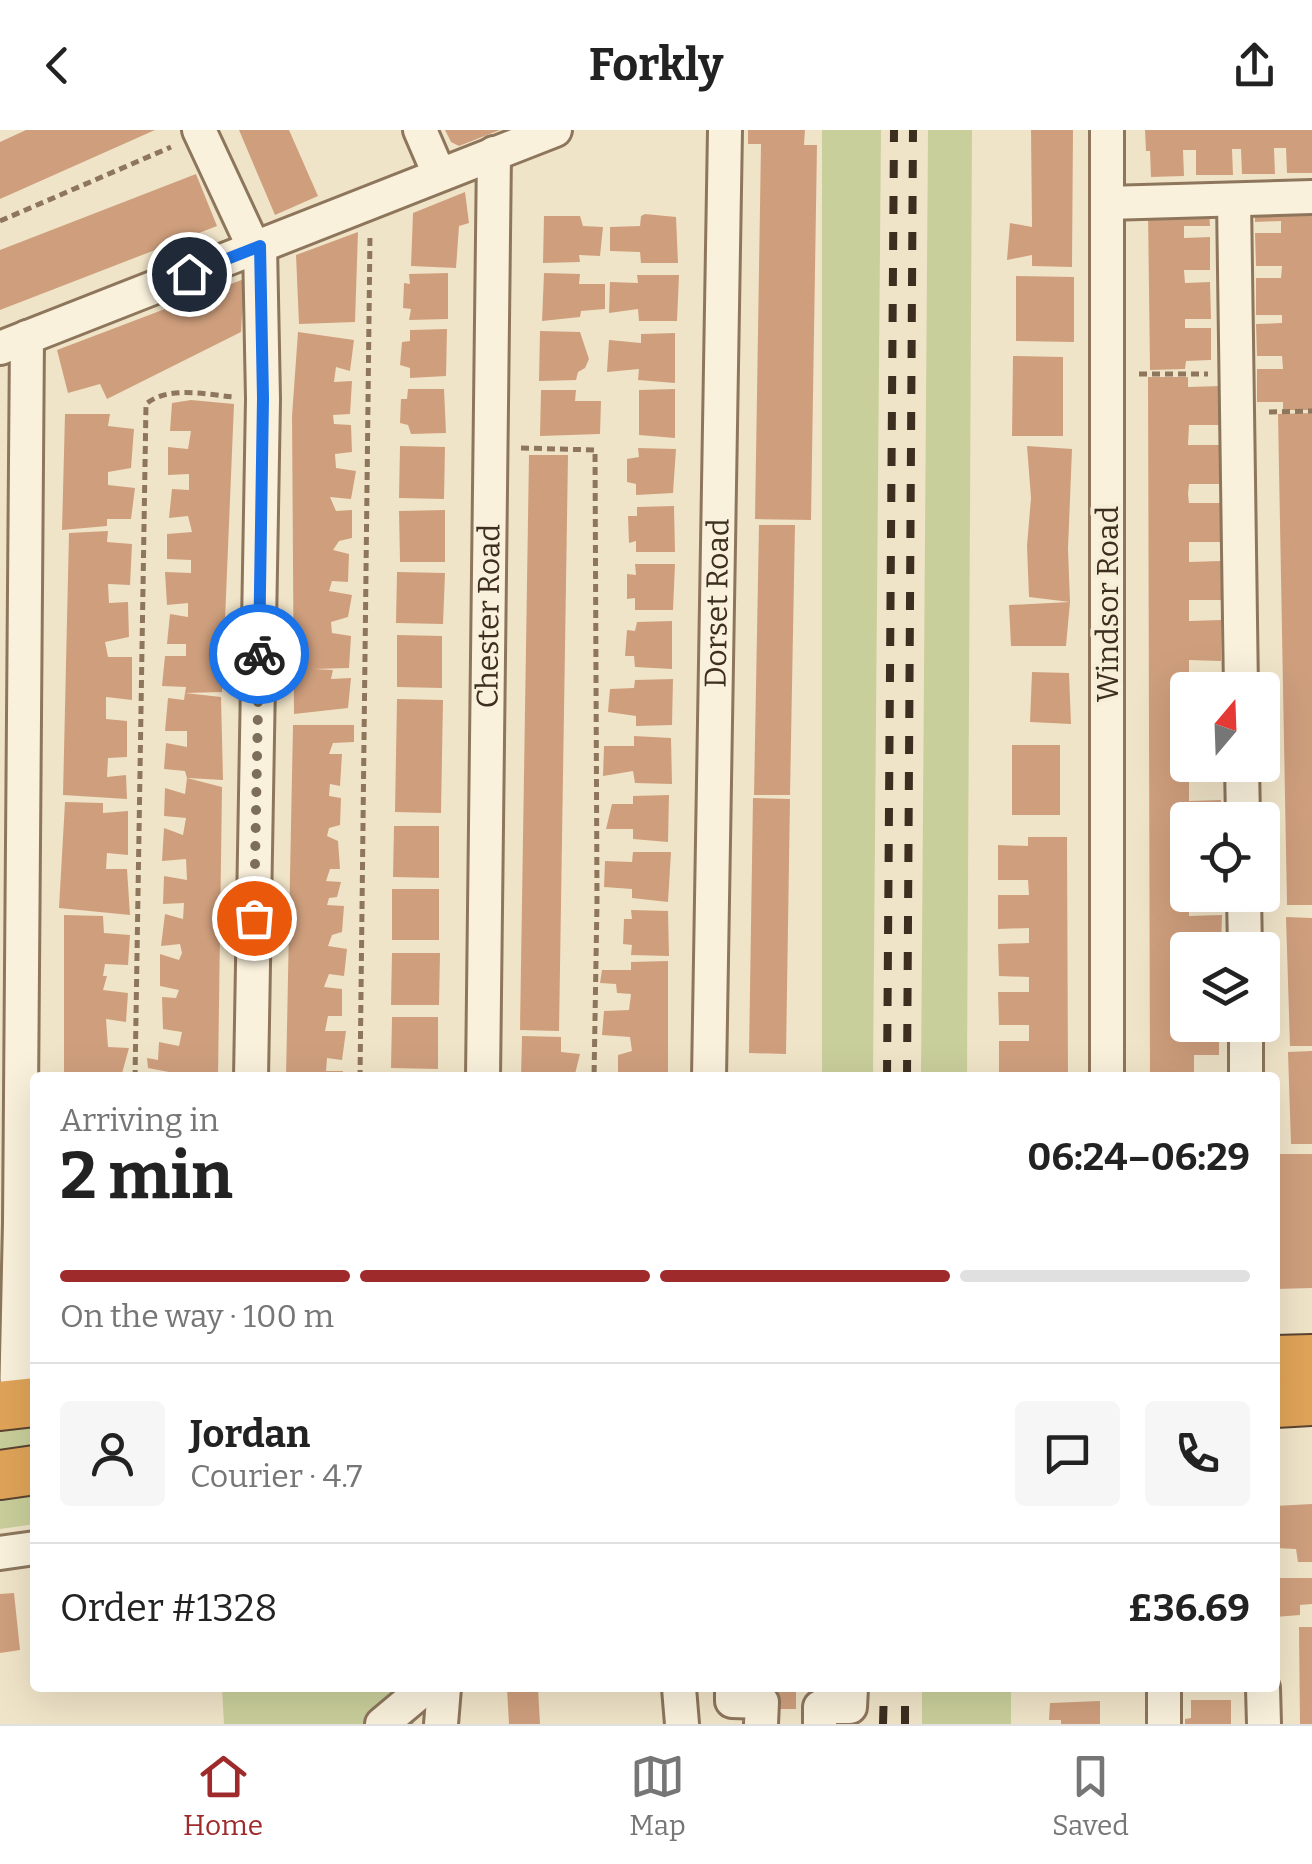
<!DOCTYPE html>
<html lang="en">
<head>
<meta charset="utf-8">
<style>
	:root { --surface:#fff; --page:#f6f6f6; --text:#222; --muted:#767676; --line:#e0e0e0; --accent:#9e2a2b }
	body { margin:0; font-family:Bitter,serif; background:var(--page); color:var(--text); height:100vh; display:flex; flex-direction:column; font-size:38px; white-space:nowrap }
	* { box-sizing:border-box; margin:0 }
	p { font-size:32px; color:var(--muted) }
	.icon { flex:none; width:55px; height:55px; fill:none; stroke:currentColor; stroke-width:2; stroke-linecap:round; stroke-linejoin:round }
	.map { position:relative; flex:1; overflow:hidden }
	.panel { position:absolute; left:30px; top:942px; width:1250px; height:620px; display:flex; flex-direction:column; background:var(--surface); border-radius:10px; box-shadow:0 10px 40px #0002 }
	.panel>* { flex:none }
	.needle { width:65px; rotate:19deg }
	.fabs { position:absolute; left:1170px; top:542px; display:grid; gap:20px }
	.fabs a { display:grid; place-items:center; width:110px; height:110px; border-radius:10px; background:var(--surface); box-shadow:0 10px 40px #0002; font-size:50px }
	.pin { position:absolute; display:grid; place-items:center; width:85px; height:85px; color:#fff; margin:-42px; border:5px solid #fff; border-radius:50%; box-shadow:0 2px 10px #0007 }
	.courier { position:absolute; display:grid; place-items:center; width:100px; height:100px; margin:-50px; border:8px solid #1a73e8; border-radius:50%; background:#fff; color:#222; box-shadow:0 2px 12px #0007 }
	.summary em { font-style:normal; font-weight:700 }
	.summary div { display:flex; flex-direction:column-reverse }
	.summary { display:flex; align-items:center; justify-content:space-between; height:170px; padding:0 30px }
	h1 { font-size:65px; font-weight:700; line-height:75px }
	.bar { display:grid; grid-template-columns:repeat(4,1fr); gap:15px 10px; align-content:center; height:120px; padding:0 30px }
	.bar i { height:12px; border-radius:8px; background:var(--line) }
	.bar .current { background:var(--accent) }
	.bar p { grid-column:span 4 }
	.line { display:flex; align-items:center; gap:25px; padding:0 30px; border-top:2px solid var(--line) }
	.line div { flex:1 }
	.round { display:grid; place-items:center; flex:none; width:105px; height:105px; border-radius:10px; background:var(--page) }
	header { display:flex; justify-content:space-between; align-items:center; height:130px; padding:0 30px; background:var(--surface); font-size:45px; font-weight:700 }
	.tabs { display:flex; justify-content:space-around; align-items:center; height:140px; border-top:2px solid var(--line); background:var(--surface); font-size:28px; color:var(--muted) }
	.tabs a { display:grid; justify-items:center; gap:5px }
	.tabs .current { color:var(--accent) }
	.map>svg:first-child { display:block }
</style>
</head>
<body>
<header><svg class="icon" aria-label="back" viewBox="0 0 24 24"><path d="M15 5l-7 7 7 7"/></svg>Forkly<svg class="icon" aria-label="share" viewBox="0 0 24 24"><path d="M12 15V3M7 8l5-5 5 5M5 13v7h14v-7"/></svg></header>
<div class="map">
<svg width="1312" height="1594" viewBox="0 0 1312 1594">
	<rect width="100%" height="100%" fill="#f0e4c8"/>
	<g fill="#c9cf9b">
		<polygon points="822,0 881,0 873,947 822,947"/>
		<polygon points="928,0 972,0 967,948 921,947"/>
		<polygon points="35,1294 35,1322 0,1325 0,1298"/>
		<polygon points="35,1356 35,1394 0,1399 0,1359"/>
		<polygon points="222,1558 415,1558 414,1594 224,1594"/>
		<rect x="922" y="1558" width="89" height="36"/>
	</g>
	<g fill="#cf9f7d">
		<polygon points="26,0 155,0 0,69 0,12"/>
		<polygon points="239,0 289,0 318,66 275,85"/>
		<polygon points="445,0 500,0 459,16 451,12"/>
		<polygon points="748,0 805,0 804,15 817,15 811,390 755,389 761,14 748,14"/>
		<polygon points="1031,0 1073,0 1072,137 1032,136 1032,125 1007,130 1010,93 1032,97"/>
		<polygon points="1145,0 1312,0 1312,43 1287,43 1286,18 1274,18 1275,44 1242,44 1241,19 1232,19 1233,45 1196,45 1196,20 1183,20 1184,46 1151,47 1150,21 1146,21"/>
		<polygon points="196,44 217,96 0,180 0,120"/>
		<polygon points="465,62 469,93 459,96 456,138 411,136 413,83"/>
		<polygon points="1312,75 1312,280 1283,280 1283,272 1257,272 1257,239 1283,239 1282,226 1257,226 1256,194 1282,193 1282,185 1256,185 1256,148 1281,148 1282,136 1256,136 1255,103 1281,103 1281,91 1255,92 1255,76"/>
		<polygon points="1148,80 1209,80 1210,96 1184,96 1184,108 1210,107 1210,140 1184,140 1185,153 1210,152 1211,189 1185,189 1185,198 1211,198 1211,230 1186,231 1185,239 1150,240"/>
		<polygon points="645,84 676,87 678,133 641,133 640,122 610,121 610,97 640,96 641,86"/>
		<polygon points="544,86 580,86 583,96 603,97 600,126 579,125 580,132 543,133"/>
		<polygon points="358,102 355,192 299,194 296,125"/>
		<polygon points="448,143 448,189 409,190 411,179 403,178 404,153 410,154 409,144"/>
		<polygon points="544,143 580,144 579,154 605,154 605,179 581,181 580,187 542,191"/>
		<polygon points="637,145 679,145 677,191 639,191 638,179 609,183 610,152 638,153"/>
		<polygon points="1016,146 1074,147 1074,212 1016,211"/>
		<polygon points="244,149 241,202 107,269 100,254 68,263 57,220"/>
		<polygon points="447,199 446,246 410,248 410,238 400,235 402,212 410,211 410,200"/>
		<polygon points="540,201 580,202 589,229 585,238 578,242 576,250 539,251"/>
		<polygon points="298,202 354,210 350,241 336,237 334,252 352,251 350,284 333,285 334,294 351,295 352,322 335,324 336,338 356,341 351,369 330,367 336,381 352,380 352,408 339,411 333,420 349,424 348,452 332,451 329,461 352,465 348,487 331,492 332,503 351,506 349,538 314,539 333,540 331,549 351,548 348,578 294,584 292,286"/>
		<polygon points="675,203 675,253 638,250 639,239 607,242 609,210 641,213 641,204"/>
		<polygon points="1013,226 1063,227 1063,306 1012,306"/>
		<polygon points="1148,247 1188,247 1188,257 1221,256 1221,295 1189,295 1188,315 1220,315 1221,354 1189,354 1188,364 1189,373 1221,373 1221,412 1189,412 1189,432 1221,431 1221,470 1189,470 1189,491 1221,490 1221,531 1189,530 1189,550 1221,551 1221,560 1188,560 1188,635 1221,635 1221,651 1189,651 1189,671 1221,670 1221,690 1188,690 1189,786 1222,785 1221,820 1188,820 1188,895 1230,897 1230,911 1219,911 1219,925 1194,925 1194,943 1219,943 1219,948 1150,948"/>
		<polygon points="408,259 444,259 446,303 411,304 408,295 400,293 401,269 407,269"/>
		<polygon points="675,259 675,308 639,305 639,260"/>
		<polygon points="541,260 576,260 575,271 601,271 600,304 540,306"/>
		<polygon points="191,270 234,274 222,562 185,563 186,557 162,556 165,526 186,526 186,514 167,514 170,484 188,487 188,473 167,475 165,442 191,443 191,430 167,429 167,404 192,402 188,386 169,388 172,359 189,360 189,344 168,345 168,317 188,319 191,301 170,301 172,273"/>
		<polygon points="1312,283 1312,775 1287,775 1278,284"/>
		<polygon points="65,284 110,284 108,296 134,299 131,338 108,342 108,355 135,358 131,389 107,389 107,396 62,400"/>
		<polygon points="400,316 445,317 444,369 399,368"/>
		<polygon points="1027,316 1072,319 1068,419 1070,472 1029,467 1027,416 1031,368"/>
		<polygon points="638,318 676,319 673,363 636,365 636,354 627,352 627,329 639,327"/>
		<polygon points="529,325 568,325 559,901 520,900"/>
		<polygon points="674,376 675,422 636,422 636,411 629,413 628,386 637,386 637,377"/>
		<polygon points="445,380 445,432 400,432 399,381"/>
		<polygon points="759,395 795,395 790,665 754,665"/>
		<polygon points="108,401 107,412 132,414 130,455 108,454 109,473 128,472 129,507 105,512 108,527 132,527 132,570 106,567 106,589 127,591 127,627 108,628 107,647 126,645 127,669 63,665 69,403"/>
		<polygon points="635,434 675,434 673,480 635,480 635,468 627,469 627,444 636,445"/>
		<polygon points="397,442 445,443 443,494 396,493"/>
		<polygon points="1070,472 1066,516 1011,516 1009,475"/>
		<polygon points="672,491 672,539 635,537 634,526 625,526 627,500 635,501 637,492"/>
		<polygon points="397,505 442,506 442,558 397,557"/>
		<polygon points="1032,542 1069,543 1071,594 1030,592"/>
		<polygon points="673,549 672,595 636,596 636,586 608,582 610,559 634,558 635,550"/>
		<polygon points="185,563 221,567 223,650 187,648 185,641 164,639 166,613 187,617 187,601 165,601 168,568 184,570"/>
		<polygon points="397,569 443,570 441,683 395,682"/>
		<polygon points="293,595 354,595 354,612 333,613 329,624 342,624 340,656 330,654 329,666 341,668 340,695 329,698 327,706 338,711 340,739 330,739 326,751 341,752 337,767 329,768 327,775 344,776 342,802 332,805 328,816 347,819 344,846 329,844 324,857 342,859 342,886 328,886 325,901 346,901 342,930 327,928 326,941 343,941 343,948 286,948"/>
		<polygon points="634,606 671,608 672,654 635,653 633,641 603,646 604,616 634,616"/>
		<rect x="1012" y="615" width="48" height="70"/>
		<polygon points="187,648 222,657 218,948 174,948 174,943 148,938 147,928 158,930 159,912 179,916 182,902 163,899 162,867 176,868 179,860 160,856 160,824 179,830 182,823 180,814 161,816 165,784 183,789 184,773 163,774 164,746 187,750 186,729 162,731 164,698 183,705 186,688 164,686 165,658 185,664"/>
		<polygon points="669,665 668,712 633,709 633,699 606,699 612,674 633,674 633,666"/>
		<polygon points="753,668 790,669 786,924 749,923"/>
		<polygon points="65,672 103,673 103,683 128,681 128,725 107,723 106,739 127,739 130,785 59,778"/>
		<polygon points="394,696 439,696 439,748 393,747"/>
		<polygon points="1028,707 1067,707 1068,948 999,945 999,911 1029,911 1029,895 999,895 998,862 1029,862 1029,847 999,846 998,814 1029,813 1029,798 998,799 998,765 1029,765 1028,750 998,750 998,715 1028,716"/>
		<polygon points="633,722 671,722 668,772 632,768 632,759 604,757 605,731 632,732"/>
		<rect x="392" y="759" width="47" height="51"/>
		<polygon points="631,780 668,781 669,826 631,825 632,815 623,814 624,789 632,789"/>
		<polygon points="64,785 103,786 104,803 130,805 128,835 105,834 103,846 107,846 103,860 128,863 126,892 106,889 108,917 129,918 121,947 64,948"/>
		<polygon points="1286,787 1312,788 1312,916 1290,916"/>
		<polygon points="392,823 440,823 439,875 391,875"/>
		<polygon points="668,831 668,948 618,948 618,925 632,921 630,907 602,905 604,881 629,880 631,864 617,863 616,854 600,853 602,840 631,840 631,832"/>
		<polygon points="392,887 438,887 438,939 391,938"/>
		<polygon points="522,906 561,907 561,922 580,924 574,948 521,948"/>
		<polygon points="1312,921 1312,1014 1291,1014 1288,922"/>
		<rect x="393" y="944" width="42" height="4"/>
		<polygon points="1275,1024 1312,1024 1312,1158 1275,1159"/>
		<polygon points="1312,1374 1312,1432 1298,1432 1296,1419 1275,1418 1275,1376"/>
		<polygon points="1275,1448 1312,1448 1312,1474 1300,1475 1300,1485 1275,1487"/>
		<polygon points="14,1463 20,1520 0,1523 0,1464"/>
		<polygon points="1299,1497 1312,1497 1312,1594 1300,1594"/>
		<polygon points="507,1558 538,1558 540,1594 509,1594"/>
		<rect x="774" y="1558" width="22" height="21"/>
		<polygon points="1191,1570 1231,1570 1231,1594 1185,1594 1185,1589 1191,1588"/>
		<polygon points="1100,1571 1100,1594 1061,1594 1061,1590 1049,1590 1050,1573"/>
	</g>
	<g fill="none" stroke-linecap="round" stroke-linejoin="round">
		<g stroke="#8d765c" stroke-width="38">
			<g id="minor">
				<polyline points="199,0 254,118"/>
				<polyline points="420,0 439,44"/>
				<polyline points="1107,0 1107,948"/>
				<polyline points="1234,70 1241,560"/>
				<polyline points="1107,73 1312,67"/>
				<polyline points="0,218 555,0"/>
				<polyline points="1242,635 1243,690"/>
				<polyline points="1244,765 1245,820"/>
				<polyline points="1246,895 1246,948"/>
				<polyline points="251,948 263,269 260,116"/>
				<path id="s1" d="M483,948l11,-925"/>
				<path id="s2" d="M709,948l16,-948"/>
				<polyline points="16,1273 20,1093 27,207"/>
				<polyline points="0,1423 35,1418"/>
				<polyline points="679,1558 682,1594"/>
				<polyline points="732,1558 732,1571 762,1572 761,1594"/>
				<polyline points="1263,1558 1264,1594"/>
				<polyline points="382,1594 425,1558"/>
				<polyline points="441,1594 444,1558"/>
				<polyline points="820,1594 820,1577 850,1577 851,1558"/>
				<polyline points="1164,1594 1164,1558"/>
			</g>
		</g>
		<g stroke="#5b4430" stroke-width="52">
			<g id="highway">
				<polyline points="1275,1230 1312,1229"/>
				<polyline points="1275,1273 1312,1271"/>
				<polyline points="0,1276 35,1272"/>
				<polyline points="0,1345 35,1340"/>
			</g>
		</g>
		<g stroke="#8d765c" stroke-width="5" stroke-dasharray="8 5" stroke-linecap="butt">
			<polyline points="0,91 171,17"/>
			<polyline points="1139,244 1208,244"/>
			<polyline points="1269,282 1312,281"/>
			<polyline points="521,318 595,320 597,771 594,948"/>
			<path d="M135,948l11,-674c23,-19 61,-9 89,-7"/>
			<polyline points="360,948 370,104"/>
		</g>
		<use href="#minor" stroke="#faf1dc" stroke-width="32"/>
		<use href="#highway" stroke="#e0a458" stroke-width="48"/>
		<g stroke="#3d2e20" stroke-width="8" stroke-dasharray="18 18" stroke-linecap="butt">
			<polyline points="887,948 894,0"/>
			<polyline points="907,948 913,0"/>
			<polyline points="883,1594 884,1558"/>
			<polyline points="905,1594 905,1558"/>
		</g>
	</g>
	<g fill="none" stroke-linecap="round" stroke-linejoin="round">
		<polyline stroke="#7c6e5b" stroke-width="10" stroke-dasharray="0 18" points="254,788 259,524"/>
		<polyline stroke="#1a73e8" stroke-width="12" points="189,144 260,116 263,268 259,524"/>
	</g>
	<g text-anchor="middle" stroke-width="8" stroke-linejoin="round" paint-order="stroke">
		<g font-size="30" fill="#3d2e20" stroke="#f7eed8">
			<text dy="10" stroke="none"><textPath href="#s2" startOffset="475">Dorset Road</textPath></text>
			<text transform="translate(1108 474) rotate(-90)" y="10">Windsor Road</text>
			<text dy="10" stroke="none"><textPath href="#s1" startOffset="462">Chester Road</textPath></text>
		</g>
	</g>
</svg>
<div class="fabs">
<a><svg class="needle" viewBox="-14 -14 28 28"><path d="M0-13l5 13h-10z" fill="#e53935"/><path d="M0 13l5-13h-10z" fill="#767676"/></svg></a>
<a><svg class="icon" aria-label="locate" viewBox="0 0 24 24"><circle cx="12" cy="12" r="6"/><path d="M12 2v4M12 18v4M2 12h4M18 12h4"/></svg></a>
<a><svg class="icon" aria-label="layers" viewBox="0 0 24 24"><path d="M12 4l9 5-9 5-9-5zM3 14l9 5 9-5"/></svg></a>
</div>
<div class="pin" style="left:254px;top:788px;background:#ea580c"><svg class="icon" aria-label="bag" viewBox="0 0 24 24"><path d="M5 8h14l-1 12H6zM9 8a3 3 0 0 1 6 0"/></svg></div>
<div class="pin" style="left:189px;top:144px;background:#1f2937"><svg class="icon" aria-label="home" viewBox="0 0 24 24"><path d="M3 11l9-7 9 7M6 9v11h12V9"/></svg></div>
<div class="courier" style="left:259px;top:524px"><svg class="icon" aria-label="bike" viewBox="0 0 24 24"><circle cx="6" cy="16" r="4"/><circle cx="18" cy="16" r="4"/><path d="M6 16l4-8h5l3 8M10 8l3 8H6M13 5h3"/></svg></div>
<section class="panel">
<div class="summary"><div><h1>2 min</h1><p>Arriving in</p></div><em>06:24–06:29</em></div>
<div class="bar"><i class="current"></i><i class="current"></i><i class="current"></i><i></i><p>On the way · 100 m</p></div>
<div class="line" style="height:180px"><a class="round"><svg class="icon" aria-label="person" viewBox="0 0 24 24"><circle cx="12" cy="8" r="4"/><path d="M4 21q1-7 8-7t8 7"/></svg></a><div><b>Jordan</b><p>Courier · 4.7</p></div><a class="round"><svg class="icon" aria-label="chat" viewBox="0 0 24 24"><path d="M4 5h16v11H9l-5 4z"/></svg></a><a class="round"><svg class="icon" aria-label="phone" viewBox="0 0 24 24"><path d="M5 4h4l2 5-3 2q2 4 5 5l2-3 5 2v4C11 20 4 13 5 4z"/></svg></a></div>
<div class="line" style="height:130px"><div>Order #1328</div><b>£36.69</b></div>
</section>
</div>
<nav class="tabs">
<a class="current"><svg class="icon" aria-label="home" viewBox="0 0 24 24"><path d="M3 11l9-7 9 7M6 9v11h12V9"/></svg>Home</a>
<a><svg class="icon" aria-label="map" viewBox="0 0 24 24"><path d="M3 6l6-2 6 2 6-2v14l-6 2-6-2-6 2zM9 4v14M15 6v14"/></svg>Map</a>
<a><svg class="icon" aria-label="saved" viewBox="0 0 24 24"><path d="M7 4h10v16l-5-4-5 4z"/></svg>Saved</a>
</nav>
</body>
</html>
